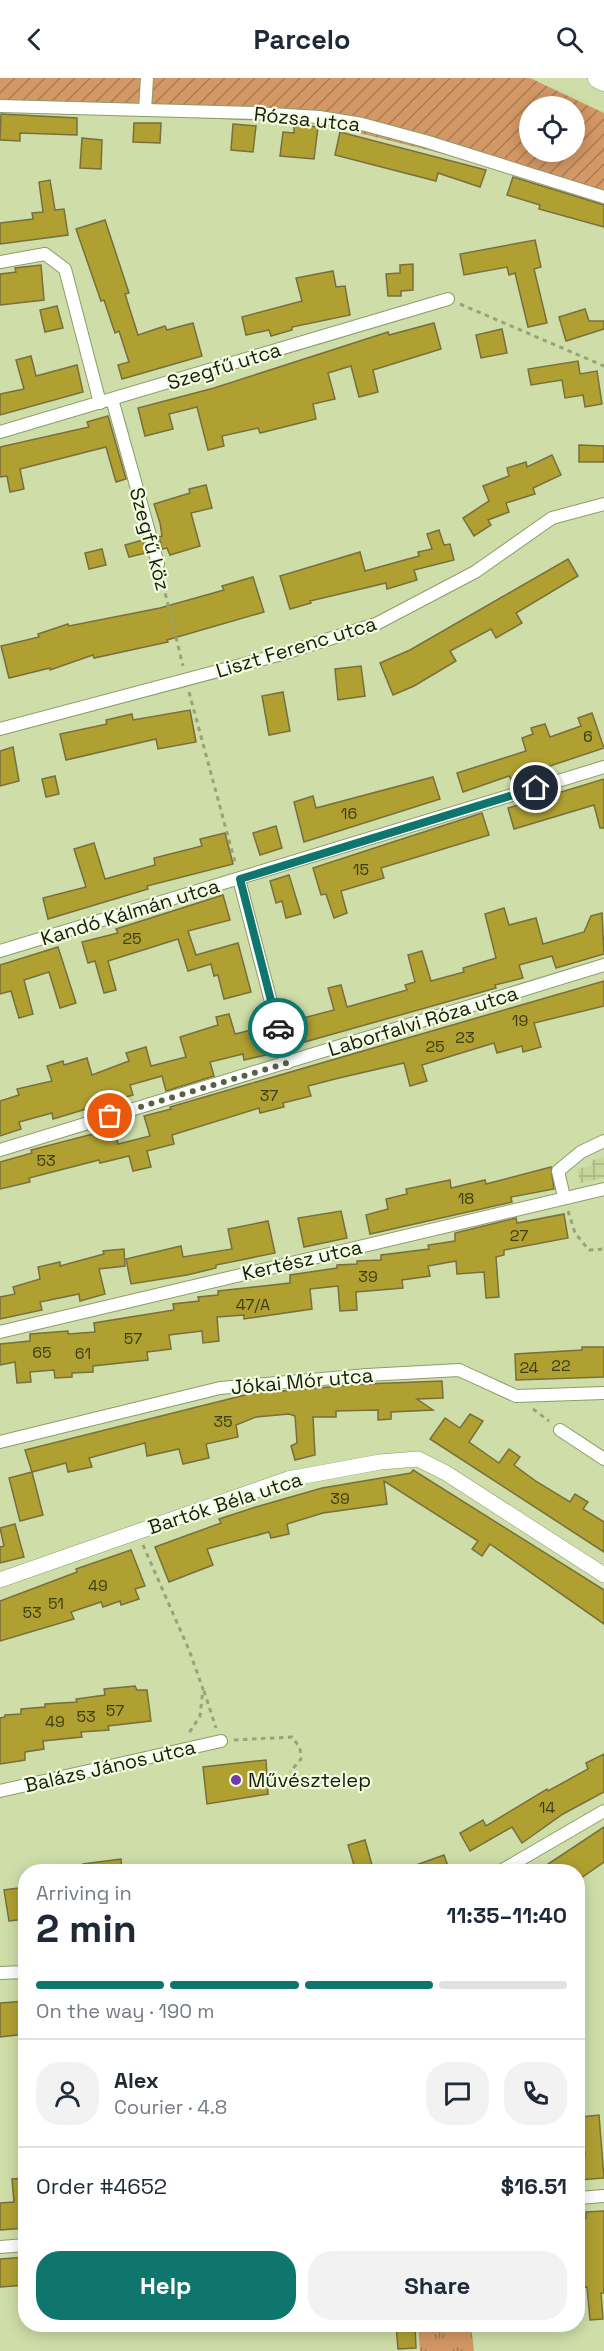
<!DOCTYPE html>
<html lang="en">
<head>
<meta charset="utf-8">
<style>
	:root { --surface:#fff; --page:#f2f2f3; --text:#1f2937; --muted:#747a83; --line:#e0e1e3; --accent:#0f766e }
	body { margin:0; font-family:"Space Grotesk",sans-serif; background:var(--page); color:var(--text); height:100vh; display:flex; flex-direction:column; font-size:22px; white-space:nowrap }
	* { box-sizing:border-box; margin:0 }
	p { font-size:20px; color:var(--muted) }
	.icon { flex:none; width:33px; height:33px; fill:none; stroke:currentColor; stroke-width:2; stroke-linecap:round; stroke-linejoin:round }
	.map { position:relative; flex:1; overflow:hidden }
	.sheet { position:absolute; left:18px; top:1786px; width:567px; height:468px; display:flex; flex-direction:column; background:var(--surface); border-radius:24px; box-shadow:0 3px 15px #0003 }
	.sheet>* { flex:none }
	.tools { position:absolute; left:519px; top:18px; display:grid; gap:12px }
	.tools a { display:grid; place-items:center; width:66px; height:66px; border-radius:50%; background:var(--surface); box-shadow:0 3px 15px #0003; font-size:30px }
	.pin { position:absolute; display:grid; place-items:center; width:51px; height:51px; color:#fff; margin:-26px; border:3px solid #fff; border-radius:50%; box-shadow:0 2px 6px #0007 }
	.courier { position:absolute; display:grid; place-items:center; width:60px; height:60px; margin:-30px; border:4px solid #0f766e; border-radius:50%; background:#fff; color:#222; box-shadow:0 2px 8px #0007 }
	.head em { font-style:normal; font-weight:800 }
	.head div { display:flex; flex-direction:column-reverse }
	.head { display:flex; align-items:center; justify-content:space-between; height:102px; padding:0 18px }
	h1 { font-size:39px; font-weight:800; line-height:45px }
	.bar { display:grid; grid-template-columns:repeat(4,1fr); gap:9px 6px; align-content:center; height:72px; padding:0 18px }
	.bar i { height:8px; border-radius:4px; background:var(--line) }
	.bar .active { background:var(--accent) }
	.bar p { grid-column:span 4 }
	.line { display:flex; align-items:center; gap:15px; padding:0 18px; border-top:2px solid var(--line) }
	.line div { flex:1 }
	.round { display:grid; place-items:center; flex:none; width:63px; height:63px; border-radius:24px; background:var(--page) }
	.primary-button { display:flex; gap:12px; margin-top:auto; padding:12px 18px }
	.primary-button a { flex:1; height:69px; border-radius:24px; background:var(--accent); color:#fff; font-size:24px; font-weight:800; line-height:69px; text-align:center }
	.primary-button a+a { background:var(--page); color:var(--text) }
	header { display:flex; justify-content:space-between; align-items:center; height:78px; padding:0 18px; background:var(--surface); font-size:27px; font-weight:800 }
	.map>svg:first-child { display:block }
</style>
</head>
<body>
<header><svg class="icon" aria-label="back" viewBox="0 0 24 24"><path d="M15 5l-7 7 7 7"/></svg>Parcelo<svg class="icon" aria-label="search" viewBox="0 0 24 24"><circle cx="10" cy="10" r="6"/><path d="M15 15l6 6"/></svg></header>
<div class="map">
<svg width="604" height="2273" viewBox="0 0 604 2273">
	<defs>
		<pattern id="industrial-grid" width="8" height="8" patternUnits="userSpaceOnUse" patternTransform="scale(1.5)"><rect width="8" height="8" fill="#c5d699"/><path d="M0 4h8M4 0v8" fill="none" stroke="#a8b782"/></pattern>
		<pattern id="park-tufts" width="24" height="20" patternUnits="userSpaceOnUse" patternTransform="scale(1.5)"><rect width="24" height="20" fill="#d39865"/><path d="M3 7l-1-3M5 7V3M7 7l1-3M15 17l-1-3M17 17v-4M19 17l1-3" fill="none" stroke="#aa7b51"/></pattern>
		<pattern id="garden-furrows" width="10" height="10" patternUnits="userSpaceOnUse" patternTransform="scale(1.5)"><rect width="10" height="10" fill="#d39865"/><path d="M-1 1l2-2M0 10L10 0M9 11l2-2" fill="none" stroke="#aa7b51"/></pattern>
	</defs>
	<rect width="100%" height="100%" fill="#cfdea9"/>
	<polygon fill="url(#industrial-grid)" points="604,1079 604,1100 580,1105 577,1091 592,1087 592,1082"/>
	<polygon fill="url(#park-tufts)" points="418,2247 471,2247 474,2273 420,2273"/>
	<path fill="url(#garden-furrows)" fill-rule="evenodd" d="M0,0h530l74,35v90l-120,-39 -165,-41 -319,-13zM530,28h44v46h-44z"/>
	<g fill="#b0a032" stroke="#776f3c" stroke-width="1.5">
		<polygon points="1,36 77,40 77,57 20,55 20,63 0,62"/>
		<polygon points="134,45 161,45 160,65 133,64"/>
		<polygon points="233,46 256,48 253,74 231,72"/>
		<polygon points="294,46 318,49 314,81 280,78 283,54 294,55"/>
		<polygon points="340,54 486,92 480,109 438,95 436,103 335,77"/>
		<polygon points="82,60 102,62 101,91 80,90"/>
		<polygon points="513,99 604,127 604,149 539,131 540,127 507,117"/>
		<polygon points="50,102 55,132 64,131 68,157 0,166 0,145 33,141 32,135 43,134 39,104"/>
		<polygon points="105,142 129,215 125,216 138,257 165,248 167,252 193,245 202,278 122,301 118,287 129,284 119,253 115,255 104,222 101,223 76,151"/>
		<polygon points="535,162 541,189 534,191 547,245 528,249 515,195 509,197 507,189 464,197 460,176"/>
		<polygon points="413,186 413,212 401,213 401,218 388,218 386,196 400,195 400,187"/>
		<polygon points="41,187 44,222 0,227 0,196 16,194 15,190"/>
		<polygon points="333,193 336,209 345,208 350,237 292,249 292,252 271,258 269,252 246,257 242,239 302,223 296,200"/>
		<polygon points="57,228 63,250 45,254 40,232"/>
		<polygon points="585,231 589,243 604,243 604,251 566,263 559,239"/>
		<polygon points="434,245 441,271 373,292 378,314 359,319 351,288 328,295 335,321 313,326 316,341 260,355 258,350 222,358 224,368 208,372 197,329 169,336 173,351 145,358 138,330 214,310 388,254 389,257"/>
		<polygon points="502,251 507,275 481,280 476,257"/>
		<polygon points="31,278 36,298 77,287 83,314 0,337 0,316 24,311 16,282"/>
		<polygon points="578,283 580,296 597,293 602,326 585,329 583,317 565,320 562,302 531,307 528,291"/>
		<polygon points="108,338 126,401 116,404 106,369 20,391 24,411 10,414 7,398 0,399 0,369 89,349 87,344"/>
		<polygon points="579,367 604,368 604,384 579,384"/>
		<polygon points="552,377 561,397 533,410 535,416 506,425 509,434 488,442 491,447 474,458 463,440 489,423 483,408 509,398 507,390 526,384 527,389"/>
		<polygon points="206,407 212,430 191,435 200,468 170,477 167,470 162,471 159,459 162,458 160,445 154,426 190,415 189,411"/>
		<polygon points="439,452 444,467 450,466 454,482 414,492 417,502 387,511 386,505 310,523 311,525 290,531 280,498 360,474 365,493 419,478 418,474 432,471 427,456"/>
		<polygon points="143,462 146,475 129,479 125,467"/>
		<polygon points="102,471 106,487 89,491 85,475"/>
		<polygon points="568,481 578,498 516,535 522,545 496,560 491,551 450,573 456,583 414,608 393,617 380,585 410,572"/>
		<polygon points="253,499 264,534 167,562 168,564 94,580 93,577 50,592 50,590 9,600 1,568 39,559 38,556 68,546 69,548 160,530 224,512 222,508"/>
		<polygon points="361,588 365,618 338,622 335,591"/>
		<polygon points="283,614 290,653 269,657 262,618"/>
		<polygon points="190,632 196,664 158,671 156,661 66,682 60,656 107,646 106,642 132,636 133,642"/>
		<polygon points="592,635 604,670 511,701 509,698 463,714 457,695 526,673 522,660 533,656 531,650 545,646 550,659 581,648 578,640"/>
		<polygon points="13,669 19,703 0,708 0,673"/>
		<polygon points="55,698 59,716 46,719 42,701"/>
		<polygon points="433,699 440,721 304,764 294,724 313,718 316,730"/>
		<polygon points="604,701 604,750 600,750 594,727 514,751 508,730"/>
		<polygon points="482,735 489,757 381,790 384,800 341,813 347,835 334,840 326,816 321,817 313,790"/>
		<polygon points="276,748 282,770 260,777 253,755"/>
		<polygon points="225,755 233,786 147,808 148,811 48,841 43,820 86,809 74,771 94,765 105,801 155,787 154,780 202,768 200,761"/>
		<polygon points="289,797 301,836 286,840 282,823 276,825 270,803"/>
		<polygon points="223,817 230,842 188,853 196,877 238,865 251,914 224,921 218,897 214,898 211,886 188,893 178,861 108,883 116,912 104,915 95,883 88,885 82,864 118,855 116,851"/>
		<polygon points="504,830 509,847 536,840 543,866 584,854 591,838 602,835 604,876 556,890 552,878 519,887 523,900 495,907 496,910 294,967 288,944 334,932 328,910 341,907 347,929 407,912 405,907 415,904 408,877 422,873 431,903 464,894 463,890 496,880 485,836"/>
		<polygon points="58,869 76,925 60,930 49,894 24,902 33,936 19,940 11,913 0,916 0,887"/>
		<polygon points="604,903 604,928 534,945 541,969 523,974 522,968 497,975 494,965 422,987 427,1003 410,1008 404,985 339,1000 308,1008 311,1018 283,1025 284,1029 260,1035 259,1030 172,1057 174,1066 147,1073 151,1089 133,1093 129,1078 100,1085 99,1082 29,1100 30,1104 0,1111 0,1084 32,1075 31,1072 93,1056 92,1053 114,1048 118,1066 150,1058 144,1038 171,1031 170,1029"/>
		<polygon points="229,936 235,956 263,949 270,976 244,982 243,976 210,984 214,998 166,1013 162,998 130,1007 133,1017 53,1041 52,1035 19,1044 21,1051 0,1058 0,1023 19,1017 17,1011 52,1003 47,988 63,983 64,987 87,980 92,997 129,983 126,975 146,969 151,988 186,979 180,959 218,947 216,939"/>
		<polygon points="551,1089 554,1111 511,1119 512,1124 370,1156 366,1137 388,1131 386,1121 407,1116 406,1111 450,1102 451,1110 485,1102 486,1106"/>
		<polygon points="341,1133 347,1160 304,1169 298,1140"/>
		<polygon points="564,1136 568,1160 504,1172 504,1177 496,1179 499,1219 486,1220 484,1194 457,1196 456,1183 428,1188 430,1198 402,1202 403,1210 356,1214 357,1232 340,1233 338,1208 310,1211 312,1231 244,1241 244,1237 217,1239 219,1263 203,1265 202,1253 169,1257 171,1271 147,1274 148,1282 93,1288 93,1294 72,1295 72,1299 55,1300 54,1292 30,1294 31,1304 17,1305 15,1284 0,1287 0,1266 30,1263 30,1256 68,1253 68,1256 95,1254 94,1245 174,1232 173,1226 199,1223 198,1219 218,1217 218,1213 290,1205 290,1197 337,1190 337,1187 357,1186 357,1183 381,1182 381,1177 429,1171 428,1167 455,1163 455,1155 516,1140 517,1145"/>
		<polygon points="268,1143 275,1175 216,1187 216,1190 187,1197 131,1206 126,1181 181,1168 183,1179 232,1171 228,1151"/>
		<polygon points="124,1171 125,1188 99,1191 105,1216 80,1223 79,1216 40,1224 42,1232 0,1241 0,1219 15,1216 13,1209 40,1201 38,1189 60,1184 60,1188 104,1176 103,1173"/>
		<polygon points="582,1269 604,1269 604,1299 516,1302 515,1276 582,1272"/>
		<polygon points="442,1303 443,1320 417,1321 433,1332 391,1334 391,1341 378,1342 378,1332 336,1333 336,1339 313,1339 315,1377 295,1382 291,1368 297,1365 295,1338 289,1336 256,1339 236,1347 238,1359 206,1366 209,1380 183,1386 179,1371 147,1378 145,1365 89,1380 92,1389 68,1394 66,1385 32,1394 25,1372 249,1316 364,1306"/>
		<polygon points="470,1336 483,1343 469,1364 499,1385 509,1371 520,1379 514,1387 537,1404 570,1424 575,1416 588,1424 583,1431 604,1444 604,1474 430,1361 445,1340 460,1350"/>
		<polygon points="413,1392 604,1512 604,1546 490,1466 482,1478 472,1471 478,1463 384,1403 387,1426 323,1435 287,1446 289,1456 271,1460 269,1454 207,1471 213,1487 169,1504 155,1469 221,1445 219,1441 256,1429 322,1410 411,1395"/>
		<polygon points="32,1394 43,1437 20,1443 9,1400"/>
		<polygon points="15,1446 24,1479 0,1485 0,1469 4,1468 0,1450"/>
		<polygon points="131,1472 145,1508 135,1511 139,1521 121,1527 120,1523 103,1529 101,1524 71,1534 74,1541 0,1563 0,1523 77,1494 76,1491"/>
		<polygon points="135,1608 137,1612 147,1612 151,1643 108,1648 109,1652 81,1654 82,1659 43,1663 44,1671 25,1674 25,1682 0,1686 0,1640 5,1639 5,1637 21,1636 21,1631 45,1629 45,1626 77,1624 76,1621 105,1617 104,1611"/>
		<polygon points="604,1676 604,1714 563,1736 522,1765 512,1749 470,1773 460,1755 483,1742 486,1748 547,1711 548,1713 588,1691 586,1685"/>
		<polygon points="266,1682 268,1716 207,1726 203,1689"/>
		<polygon points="604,1749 604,1784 578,1802 578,1794 536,1794"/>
		<polygon points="365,1762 374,1794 356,1794 348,1767"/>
		<polygon points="444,1777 450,1794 402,1794 402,1792"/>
		<polygon points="121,1781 122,1794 83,1794 83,1786"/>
		<polygon points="26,1809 26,1841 9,1843 4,1812"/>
		<polygon points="26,1923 26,1956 0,1959 0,1925"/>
		<polygon points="599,2037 604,2100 578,2102 578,2077 585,2077 581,2039"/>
		<polygon points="26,2100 26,2150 0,2152 0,2125 14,2124 12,2101"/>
		<polygon points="604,2133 604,2215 601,2215 603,2241 590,2242 587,2209 583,2210 578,2167 578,2141 586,2140 586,2134"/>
		<polygon points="26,2179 26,2207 0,2209 0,2181"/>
		<polygon points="396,2247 415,2247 416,2270 398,2271"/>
	</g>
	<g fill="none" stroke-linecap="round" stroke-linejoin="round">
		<g stroke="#8d9b69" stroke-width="14">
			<g id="minor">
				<polyline points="0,28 255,35 319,39 362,46 425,63 604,119"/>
				<polyline points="145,32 147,0"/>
				<polyline points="0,184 45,176 65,191 100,325"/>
				<polyline points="112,321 158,486"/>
				<polyline points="0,354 448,221"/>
				<polyline points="0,651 282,576 376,546 475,494 552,440 604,426"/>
				<polyline points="239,801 287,985"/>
				<polyline points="0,873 604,689"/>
				<polyline points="0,1072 604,887"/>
				<polyline points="564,1119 558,1093 581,1074 604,1063"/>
				<polyline points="0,1254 604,1111"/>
				<polyline points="560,1352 604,1381"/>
				<polyline points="0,1364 220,1310 367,1297 459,1292 516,1318 604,1315"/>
				<polyline points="0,1713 221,1663"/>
				<polyline points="499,1794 604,1733"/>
				<polyline points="0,1895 26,1894"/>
				<polyline points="578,2120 604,2118"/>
				<polyline points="0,2169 26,2167"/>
			</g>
		</g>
		<g stroke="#8d9b69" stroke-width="16">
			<polyline id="tertiary" points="0,1502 288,1401 380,1384 418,1381 446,1395 604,1497"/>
		</g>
		<g stroke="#8d9b69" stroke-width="21">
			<polyline id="primary" points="598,0 604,3"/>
		</g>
		<g stroke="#97a378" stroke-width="3" stroke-dasharray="4.5 4.5" stroke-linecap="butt">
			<polyline points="460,226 604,288"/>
			<polyline points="161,498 183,588"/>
			<polyline points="189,614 236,788"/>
			<polyline points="568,1133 575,1155 589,1172 604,1171"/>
			<polyline points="533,1331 549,1343"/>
			<polyline points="143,1467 189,1572 203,1611 200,1638 189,1655"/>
			<polyline points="204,1613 216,1650"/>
			<polyline points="234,1662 292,1659 300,1670 301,1681 290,1694"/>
			<polyline points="444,2247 445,2257"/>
		</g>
		<use href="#minor" stroke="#fff" stroke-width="12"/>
		<use href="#tertiary" stroke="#fff" stroke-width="15"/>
		<use href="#primary" stroke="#fff" stroke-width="20"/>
	</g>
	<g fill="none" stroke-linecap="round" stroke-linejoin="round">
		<polyline stroke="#586141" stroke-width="6" stroke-dasharray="0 10.8" points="110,1038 287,985 278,950"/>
		<polyline stroke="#0f766e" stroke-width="8" points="278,950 240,801 536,710"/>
	</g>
	<circle fill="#7039b0" stroke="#f3fce1" stroke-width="2" cx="236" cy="1702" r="6"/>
	<g text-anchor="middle" stroke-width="4.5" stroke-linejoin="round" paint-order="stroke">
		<g font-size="16" fill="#3e3e13">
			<text x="588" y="664">6</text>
			<text x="349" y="741">16</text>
			<text x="361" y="797">15</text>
			<text x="132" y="866">25</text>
			<text x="520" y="948">19</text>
			<text x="465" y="965">23</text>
			<text x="435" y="974">25</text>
			<text x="269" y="1023">37</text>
			<text x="46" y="1088">53</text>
			<text x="466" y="1126">18</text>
			<text x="519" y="1163">27</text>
			<text x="368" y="1204">39</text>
			<text x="253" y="1232">47/A</text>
			<text x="133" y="1266">57</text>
			<text x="42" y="1280">65</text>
			<text x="83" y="1281">61</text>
			<text x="561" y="1293">22</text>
			<text x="529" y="1295">24</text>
			<text x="223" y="1349">35</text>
			<text x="340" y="1426">39</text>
			<text x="98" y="1513">49</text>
			<text x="56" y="1531">51</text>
			<text x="32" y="1540">53</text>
			<text x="115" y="1638">57</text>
			<text x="86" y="1644">53</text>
			<text x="55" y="1649">49</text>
			<text x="547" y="1735">14</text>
		</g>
		<g font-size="20" fill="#181d09" stroke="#f3fce1">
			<text transform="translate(307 41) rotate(6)" y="7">Rózsa utca</text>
			<text transform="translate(224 288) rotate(-17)" y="7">Szegfű utca</text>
			<text transform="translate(150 461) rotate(75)" y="7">Szegfű köz</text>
			<text transform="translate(296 569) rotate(-17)" y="7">Liszt Ferenc utca</text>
			<text transform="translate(130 834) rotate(-17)" y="7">Kandó Kálmán utca</text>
			<text transform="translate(423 943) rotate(-17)" y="7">Laborfalvi Róza utca</text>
			<text transform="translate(302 1182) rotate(-13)" y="7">Kertész utca</text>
			<text transform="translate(302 1303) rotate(-5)" y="7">Jókai Mór utca</text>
			<text transform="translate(225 1425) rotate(-18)" y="7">Bartók Béla utca</text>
			<text transform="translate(110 1688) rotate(-13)" y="7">Balázs János utca</text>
		</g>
		<g font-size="20" fill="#181d09" stroke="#f3fce1" text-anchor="start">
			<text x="248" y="1709">Művésztelep</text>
		</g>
	</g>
</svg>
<div class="tools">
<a><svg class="icon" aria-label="locate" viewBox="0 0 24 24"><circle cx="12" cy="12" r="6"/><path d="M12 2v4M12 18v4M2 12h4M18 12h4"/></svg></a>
</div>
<div class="pin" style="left:110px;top:1038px;background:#ea580c"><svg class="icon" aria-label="bag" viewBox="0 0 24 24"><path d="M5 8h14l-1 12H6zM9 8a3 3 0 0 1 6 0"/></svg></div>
<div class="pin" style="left:536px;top:710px;background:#1f2937"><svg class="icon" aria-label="home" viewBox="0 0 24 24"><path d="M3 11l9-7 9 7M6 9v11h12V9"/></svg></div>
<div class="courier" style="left:278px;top:950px"><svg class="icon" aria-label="car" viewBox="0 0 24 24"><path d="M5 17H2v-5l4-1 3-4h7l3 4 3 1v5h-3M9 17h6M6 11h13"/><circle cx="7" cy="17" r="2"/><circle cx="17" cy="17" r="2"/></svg></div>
<section class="sheet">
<div class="head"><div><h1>2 min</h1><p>Arriving in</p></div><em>11:35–11:40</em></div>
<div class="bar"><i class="active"></i><i class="active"></i><i class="active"></i><i></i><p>On the way · 190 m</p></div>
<div class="line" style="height:108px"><a class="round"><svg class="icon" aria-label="person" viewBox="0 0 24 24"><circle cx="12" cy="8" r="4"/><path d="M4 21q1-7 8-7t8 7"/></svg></a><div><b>Alex</b><p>Courier · 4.8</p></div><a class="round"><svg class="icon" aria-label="chat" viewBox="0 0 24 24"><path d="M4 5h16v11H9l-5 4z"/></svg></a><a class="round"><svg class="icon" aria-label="phone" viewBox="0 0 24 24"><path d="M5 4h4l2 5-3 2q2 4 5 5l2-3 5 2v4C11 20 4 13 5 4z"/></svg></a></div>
<div class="line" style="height:78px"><div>Order #4652</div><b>$16.51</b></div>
<div class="primary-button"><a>Help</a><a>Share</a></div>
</section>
</div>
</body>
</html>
